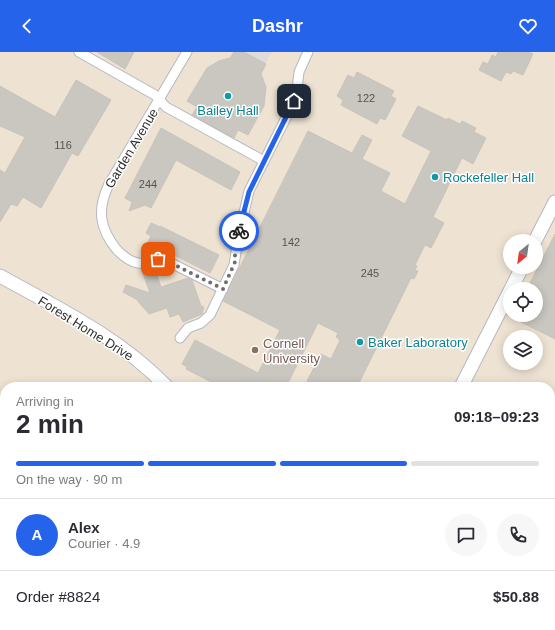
<!DOCTYPE html>
<html lang="en">
<head>
<meta charset="utf-8">
<style>
	:root { --surface:#fff; --page:#f7f7f7; --text:#2b2b33; --muted:#7c7c81; --line:#e1e1e2; --accent:#2563eb }
	body { margin:0; font-family:Helvetica,sans-serif; background:var(--page); color:var(--text); height:100vh; display:flex; flex-direction:column; font-size:15px; white-space:nowrap }
	* { box-sizing:border-box; margin:0 }
	p { font-size:13px; color:var(--muted) }
	.icon { flex:none; width:22px; height:22px; fill:none; stroke:currentColor; stroke-width:2; stroke-linecap:round; stroke-linejoin:round }
	.map { position:relative; flex:1; overflow:hidden }
	.panel { position:absolute; left:0px; top:330px; width:555px; height:248px; display:flex; flex-direction:column; background:var(--surface); border-radius:16px 16px 0 0; box-shadow:0 2px 10px #0003 }
	.panel>* { flex:none }
	.needle { width:26px; rotate:209deg }
	.buttons { position:absolute; left:503px; top:182px; display:grid; gap:8px }
	.buttons a { display:grid; place-items:center; width:40px; height:40px; border-radius:50%; background:var(--surface); box-shadow:0 2px 10px #0003; font-size:20px }
	.pin { position:absolute; display:grid; place-items:center; width:34px; height:34px; color:#fff; margin:-17px; border-radius:8px; box-shadow:0 2px 6px #0006 }
	.courier { position:absolute; display:grid; place-items:center; width:40px; height:40px; margin:-20px; border:3px solid #2563eb; border-radius:50%; background:#fff; color:#222; box-shadow:0 1px 5px #0007 }
	.head em { font-style:normal; font-weight:700 }
	.head div { display:flex; flex-direction:column-reverse }
	.head { display:flex; align-items:center; justify-content:space-between; height:68px; padding:0 16px }
	h1 { font-size:26px; font-weight:700; line-height:30px }
	.bar { display:grid; grid-template-columns:repeat(4,1fr); gap:6px 4px; align-content:center; height:48px; padding:0 16px }
	.bar i { height:5px; border-radius:3px; background:var(--line) }
	.bar .selected { background:var(--accent) }
	.bar p { grid-column:span 4 }
	.line { display:flex; align-items:center; gap:10px; padding:0 16px; border-top:1px solid var(--line) }
	.line div { flex:1 }
	.round { display:grid; place-items:center; flex:none; width:42px; height:42px; border-radius:21px; background:var(--page) }
	header { display:flex; justify-content:space-between; align-items:center; height:52px; padding:0 16px; background:var(--accent); color:#fff; font-size:18px; font-weight:700 }
	.map>svg:first-child { display:block }
</style>
</head>
<body>
<header><svg class="icon" aria-label="back" viewBox="0 0 24 24"><path d="M15 5l-7 7 7 7"/></svg>Dashr<svg class="icon" aria-label="heart" viewBox="0 0 24 24"><path d="M12 20l-8-8c-3-5 5-10 8-4 3-6 11-1 8 4z"/></svg></header>
<div class="map">
<svg width="555" height="578" viewBox="0 0 555 578">
	<rect width="100%" height="100%" fill="#eee8e2"/>
	<path fill="#eee3d3" fill-rule="evenodd" d="M0,0h555v578h-555zM510,189h26v26h-26zM510,237h26v26h-26zM510,285h26v26h-26zM5,335h545v238h-545z"/>
	<polygon fill="#bce0a2" points="555,404 555,511 550,509 550,414"/>
	<polygon fill="#dedbd8" points="244,0 272,0 265,12"/>
	<polygon fill="#7dd2e8" points="244,573 275,573 275,578 247,578"/>
	<g fill="#cac6c0" stroke="#cac3bb">
		<polygon points="97,0 134,0 125,17"/>
		<polygon points="234,0 244,0 266,12 261,22 266,35 264,54 248,83 238,78 234,86 192,63 197,55 187,49 207,16 219,9 230,6"/>
		<polygon points="498,0 529,0 533,2 523,23 513,19 511,22 506,20 501,29 479,18 483,10 488,12 492,3 496,5"/>
		<polygon points="357,20 394,39 391,44 396,47 385,68 380,66 377,72 341,53 343,48 337,44 348,23 354,26"/>
		<polygon points="76,28 111,48 78,104 72,101 41,156 23,145 17,154 11,152 0,170 0,118 5,121 25,85 0,74 0,34 55,65"/>
		<polygon points="418,54 447,68 448,66 460,72 462,69 476,76 474,80 486,86 473,112 462,106 433,165 444,171 431,196 425,193 415,213 417,214 415,218 418,219 414,227 411,226 357,335 320,335 307,329 321,302 331,307 340,288 336,285 338,281 318,271 286,335 221,335 186,317 187,315 182,312 195,288 258,321 280,278 223,249 308,79 352,101 362,83 372,88 362,107 390,121 381,139 405,152 431,99 402,84"/>
		<polygon points="161,76 240,120 231,138 176,108 151,156 145,153 129,159 132,150 125,146"/>
		<polygon points="151,171 160,175 160,174 219,203 210,221 148,190 151,184 146,181"/>
		<polygon points="555,182 555,287 507,263 536,263 536,237 527,237"/>
		<polygon points="154,215 161,235 188,226 192,228 201,254 204,255 202,262 183,270 179,262 170,265 167,256 149,262 136,247 123,240 126,233 150,241 142,219"/>
	</g>
	<g fill="none" stroke-linecap="round" stroke-linejoin="round">
		<g stroke="#b5b8c0" stroke-width="11">
			<g id="street">
				<polyline points="79,0 155,43 166,55 264,109"/>
				<path d="M187,0l-78,132c-12,25 -10,44 8,66 5,5 13,12 21,13 9,2 18,-6 27,-3l58,29"/>
				<polyline points="180,286 188,276 201,271 210,263 234,213 238,187 249,139 296,46 299,20 308,0"/>
			</g>
		</g>
		<g stroke="#b5b8c0" stroke-width="15">
			<g id="secondary">
				<polyline points="535,189 555,150"/>
				<path d="M0,224c58,32 120,62 167,111"/>
				<polyline points="511,237 522,215"/>
				<polyline points="461,335 510,239"/>
				<polyline points="0,531 5,534"/>
				<polyline points="57,573 63,578"/>
				<polyline points="468,575 476,578"/>
				<polyline points="76,578 80,573"/>
			</g>
		</g>
		<use href="#street" stroke="#fff" stroke-width="9"/>
		<use href="#secondary" stroke="#fff" stroke-width="13"/>
	</g>
	<g fill="none" stroke-linecap="round" stroke-linejoin="round">
		<polyline stroke="#716f6d" stroke-width="4" stroke-dasharray="0 7.2" points="158,207 165,208 223,237 235,210 235,200 239,179"/>
		<polyline stroke="#2563eb" stroke-width="5" points="239,179 249,140 294,49"/>
	</g>
	<g fill="#0f9aa8" stroke="#fff" stroke-width="1.5">
		<circle cx="228" cy="44" r="4"/>
		<circle cx="435" cy="125" r="4"/>
		<circle cx="360" cy="290" r="4"/>
	</g>
	<circle fill="#8d6e63" stroke="#fff" stroke-width="1.5" cx="255" cy="298" r="4"/>
	<g text-anchor="middle" stroke-width="3" stroke-linejoin="round" paint-order="stroke">
		<g font-size="11" fill="#555452">
			<text x="366" y="50">122</text>
			<text x="63" y="97">116</text>
			<text x="148" y="136">244</text>
			<text x="291" y="194">142</text>
			<text x="370" y="225">245</text>
		</g>
		<g font-size="13" fill="#0d838f" stroke="#fff" text-anchor="start">
			<text x="228" y="63" text-anchor="middle">Bailey Hall</text>
			<text x="443" y="130">Rockefeller Hall</text>
			<text x="368" y="295">Baker Laboratory</text>
		</g>
		<g font-size="13" fill="#2e2e2e" stroke="#fff">
			<text transform="translate(131 96) rotate(-59)" y="5">Garden Avenue</text>
			<text transform="translate(86 276) rotate(32)" y="5">Forest Home Drive</text>
		</g>
		<g font-size="13" fill="#785e54" stroke="#fff" text-anchor="start">
			<text x="263" y="296">Cornell<tspan x="263" dy="15">University</tspan></text>
		</g>
	</g>
</svg>
<div class="buttons">
<a><svg class="needle" viewBox="-14 -14 28 28"><path d="M0-13l5 13h-10z" fill="#e53935"/><path d="M0 13l5-13h-10z" fill="#7c7c81"/></svg></a>
<a><svg class="icon" aria-label="locate" viewBox="0 0 24 24"><circle cx="12" cy="12" r="6"/><path d="M12 2v4M12 18v4M2 12h4M18 12h4"/></svg></a>
<a><svg class="icon" aria-label="layers" viewBox="0 0 24 24"><path d="M12 4l9 5-9 5-9-5zM3 14l9 5 9-5"/></svg></a>
</div>
<div class="pin" style="left:158px;top:207px;background:#ea580c"><svg class="icon" aria-label="bag" viewBox="0 0 24 24"><path d="M5 8h14l-1 12H6zM9 8a3 3 0 0 1 6 0"/></svg></div>
<div class="pin" style="left:294px;top:49px;background:#1f2937"><svg class="icon" aria-label="home" viewBox="0 0 24 24"><path d="M3 11l9-7 9 7M6 9v11h12V9"/></svg></div>
<div class="courier" style="left:239px;top:179px"><svg class="icon" aria-label="bike" viewBox="0 0 24 24"><circle cx="6" cy="16" r="4"/><circle cx="18" cy="16" r="4"/><path d="M6 16l4-8h5l3 8M10 8l3 8H6M13 5h3"/></svg></div>
<section class="panel">
<div class="head"><div><h1>2 min</h1><p>Arriving in</p></div><em>09:18–09:23</em></div>
<div class="bar"><i class="selected"></i><i class="selected"></i><i class="selected"></i><i></i><p>On the way · 90 m</p></div>
<div class="line" style="height:72px"><b class="round" style="background:var(--accent);color:#fff">A</b><div><b>Alex</b><p>Courier · 4.9</p></div><a class="round"><svg class="icon" aria-label="chat" viewBox="0 0 24 24"><path d="M4 5h16v11H9l-5 4z"/></svg></a><a class="round"><svg class="icon" aria-label="phone" viewBox="0 0 24 24"><path d="M5 4h4l2 5-3 2q2 4 5 5l2-3 5 2v4C11 20 4 13 5 4z"/></svg></a></div>
<div class="line" style="height:52px"><div>Order #8824</div><b>$50.88</b></div>
</section>
</div>
</body>
</html>
